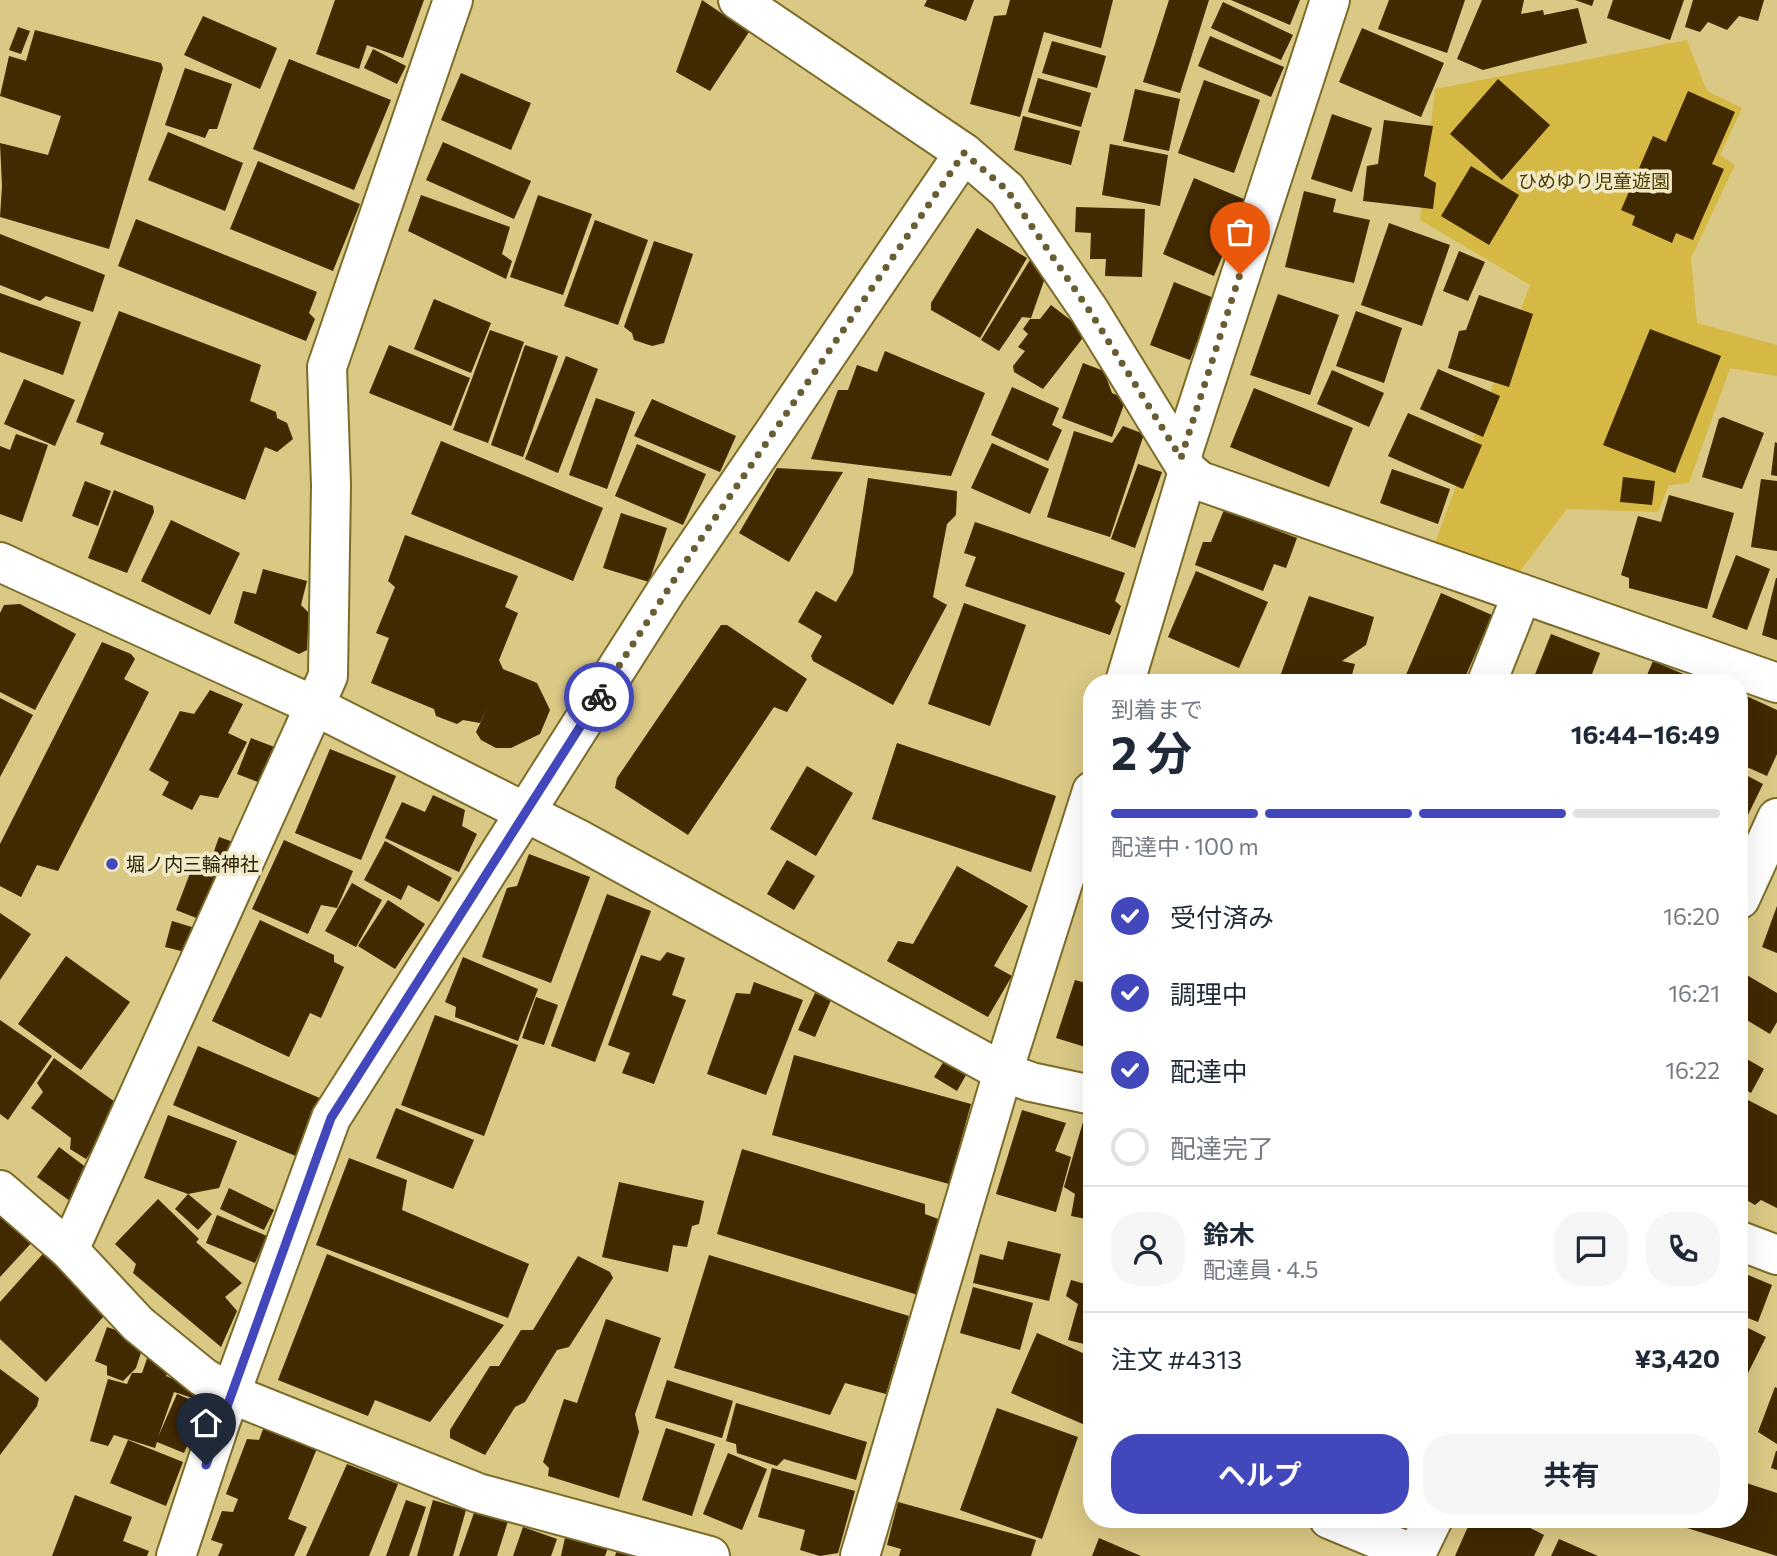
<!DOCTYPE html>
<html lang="ja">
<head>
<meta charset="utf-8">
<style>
	:root { --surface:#fff; --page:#f6f6f7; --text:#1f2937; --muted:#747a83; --line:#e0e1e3; --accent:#4247bc }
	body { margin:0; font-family:Commissioner,"Noto Sans JP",sans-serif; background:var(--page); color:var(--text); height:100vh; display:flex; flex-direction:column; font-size:26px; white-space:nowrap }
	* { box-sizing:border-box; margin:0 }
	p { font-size:23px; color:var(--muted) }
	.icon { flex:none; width:38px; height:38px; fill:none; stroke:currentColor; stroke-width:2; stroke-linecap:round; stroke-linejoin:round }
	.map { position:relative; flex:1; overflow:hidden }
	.panel { position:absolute; left:1083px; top:674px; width:665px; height:854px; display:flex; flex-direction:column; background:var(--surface); border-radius:28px; box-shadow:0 7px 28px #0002 }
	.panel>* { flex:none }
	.pin { position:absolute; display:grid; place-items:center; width:60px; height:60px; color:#fff; margin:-72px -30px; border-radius:50% 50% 50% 0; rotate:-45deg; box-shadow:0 0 7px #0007 }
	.pin .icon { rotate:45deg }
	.courier { position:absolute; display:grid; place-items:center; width:70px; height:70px; margin:-35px; border:5px solid #4247bc; border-radius:50%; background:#fff; color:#222; box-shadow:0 2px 9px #0007 }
	.summary em { font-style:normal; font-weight:700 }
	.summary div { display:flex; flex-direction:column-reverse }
	.summary { display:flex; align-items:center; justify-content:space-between; height:119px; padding:0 28px }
	h1 { font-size:46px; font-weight:700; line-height:52px }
	.bar { display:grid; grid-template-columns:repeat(4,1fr); gap:10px 7px; align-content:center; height:84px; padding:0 28px }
	.bar i { height:9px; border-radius:5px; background:var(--line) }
	.bar .on { background:var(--accent) }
	.bar p { grid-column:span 4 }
	.line { display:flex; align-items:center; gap:18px; padding:0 28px; border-top:2px solid var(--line) }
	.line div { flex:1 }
	.round { display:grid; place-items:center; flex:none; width:74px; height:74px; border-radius:28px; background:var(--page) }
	ol { padding:0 28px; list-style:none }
	li { display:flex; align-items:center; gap:21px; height:77px }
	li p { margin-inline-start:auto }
	li .icon { padding:7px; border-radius:50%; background:var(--accent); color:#fff; stroke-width:4 }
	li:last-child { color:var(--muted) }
	li i { width:38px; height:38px; border:4px solid var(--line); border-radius:50% }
	.cta { display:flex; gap:14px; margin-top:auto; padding:14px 28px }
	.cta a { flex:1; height:80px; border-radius:28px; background:var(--accent); color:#fff; font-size:28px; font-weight:700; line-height:80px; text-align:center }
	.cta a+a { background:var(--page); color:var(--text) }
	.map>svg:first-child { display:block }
</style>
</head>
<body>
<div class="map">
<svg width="1777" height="1556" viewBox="0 0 1777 1556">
	<rect width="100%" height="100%" fill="#dac885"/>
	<polygon fill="#d6b945" points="1687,40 1707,91 1742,108 1720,155 1735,165 1691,258 1697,323 1777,345 1777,376 1730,368 1689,483 1669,485 1658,512 1567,509 1517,575 1435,543 1530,285 1420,220 1435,89"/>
	<g fill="#412900">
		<polygon points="335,0 424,0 403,58 367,45 359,69 316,54"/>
		<polygon points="702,0 749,32 710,91 676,72"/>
		<polygon points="927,0 974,0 966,21 924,6"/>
		<polygon points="1010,0 1113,0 1101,48 1044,32 1020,117 970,104 994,16 1006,15"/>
		<polygon points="1169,0 1209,0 1180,93 1143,82"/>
		<polygon points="1231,0 1300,0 1290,25"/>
		<polygon points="1389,0 1465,0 1447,53 1378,29"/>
		<polygon points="1482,0 1524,0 1521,14 1543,10 1544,15 1578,8 1587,43 1483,70 1457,59"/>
		<polygon points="1575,0 1594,0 1592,6"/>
		<polygon points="1613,0 1684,0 1670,40 1607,18"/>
		<polygon points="1693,0 1764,0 1758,21 1739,16 1727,30 1708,22 1700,32 1685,27"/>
		<polygon points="1223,2 1293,35 1281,60 1211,28"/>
		<polygon points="203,16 277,48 260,89 184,55"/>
		<polygon points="18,27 30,31 21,54 9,50"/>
		<polygon points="1362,28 1444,63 1421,117 1339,82"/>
		<polygon points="35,30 161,63 163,68 109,249 0,217 2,186 0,143 48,155 61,116 0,96 9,56 26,61"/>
		<polygon points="1210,36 1284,67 1271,97 1198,66"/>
		<polygon points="1052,41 1106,56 1097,88 1042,73"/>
		<polygon points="373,49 406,66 397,84 364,68"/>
		<polygon points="289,59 391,100 354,190 253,149"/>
		<polygon points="185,68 232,84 217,129 209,129 205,138 165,125"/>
		<polygon points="461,73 531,103 511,150 441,120"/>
		<polygon points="1038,78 1091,93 1081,127 1028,112"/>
		<polygon points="1498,79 1550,125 1502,180 1450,134"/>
		<polygon points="1204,80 1260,100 1234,173 1178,153"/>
		<polygon points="1135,89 1180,99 1169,151 1123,141"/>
		<polygon points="1688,91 1735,112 1712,164 1724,169 1693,240 1676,233 1672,243 1632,225 1635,216 1621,210 1653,136 1666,142"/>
		<polygon points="1332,114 1372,128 1352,192 1311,179"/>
		<polygon points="1023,116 1080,131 1071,165 1014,150"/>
		<polygon points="1384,120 1433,126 1424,176 1436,183 1433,209 1363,201 1367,166 1378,164"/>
		<polygon points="168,132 243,163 225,211 148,180"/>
		<polygon points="443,142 531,181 514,219 426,180"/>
		<polygon points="1110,144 1168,155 1160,206 1102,195"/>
		<polygon points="258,161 360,204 333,271 230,229"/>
		<polygon points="1471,166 1519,195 1489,245 1441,216"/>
		<polygon points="1194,178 1246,200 1214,276 1163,254"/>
		<polygon points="1304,191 1336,199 1333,212 1370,220 1354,283 1285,267"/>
		<polygon points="421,195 510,227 502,254 512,261 506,279 408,231"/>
		<polygon points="538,195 592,214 563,295 510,277"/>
		<polygon points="1076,207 1145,209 1142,277 1105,276 1106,259 1090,259 1091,233 1075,232"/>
		<polygon points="136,219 317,292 309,313 315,319 306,341 118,266"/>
		<polygon points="595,220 648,240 618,325 564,306"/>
		<polygon points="1389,223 1450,245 1422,326 1361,305"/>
		<polygon points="977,228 1027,258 980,338 931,310 931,303"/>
		<polygon points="0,234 105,275 93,312 46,296 40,301 0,285"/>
		<polygon points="654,241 693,254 664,343 652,346 634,340 632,333 624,327"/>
		<polygon points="1459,251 1485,262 1468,301 1443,291"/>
		<polygon points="1033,255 1046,275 1031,318 1022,317 999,351 981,340"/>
		<polygon points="1174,282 1214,298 1190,360 1150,345"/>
		<polygon points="0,293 81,322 63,375 0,352"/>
		<polygon points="1278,294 1339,315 1310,395 1250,375"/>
		<polygon points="1479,295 1533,314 1509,387 1448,368 1459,331 1466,330"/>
		<polygon points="434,299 491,323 471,373 414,349"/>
		<polygon points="1051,305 1077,325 1082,339 1043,389 1014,372 1013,366 1025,351 1018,347 1028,334 1023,329 1030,319 1040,319"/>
		<polygon points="119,311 261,365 250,401 276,412 277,418 287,423 293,439 277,452 265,447 245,500 100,444 104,433 76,422"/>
		<polygon points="1356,311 1402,328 1384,383 1336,366"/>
		<polygon points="1650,329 1721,356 1675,473 1603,445"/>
		<polygon points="490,330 524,342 488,443 453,430"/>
		<polygon points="389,345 470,378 451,426 369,393"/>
		<polygon points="525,345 558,356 523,457 491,445"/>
		<polygon points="885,351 985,393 951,476 811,459 838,390 848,390 857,365 877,372"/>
		<polygon points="566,356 598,369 558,473 525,459"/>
		<polygon points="1083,363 1104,371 1112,393 1126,399 1112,437 1062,418"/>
		<polygon points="1438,369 1500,396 1483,437 1420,409"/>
		<polygon points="1332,370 1384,393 1369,427 1317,404"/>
		<polygon points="24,379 75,400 55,446 4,424"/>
		<polygon points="1012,387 1059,408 1052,425 1062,430 1048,461 991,435"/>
		<polygon points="1254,388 1353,428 1329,487 1230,447"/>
		<polygon points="596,398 635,412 607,489 569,475"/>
		<polygon points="652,399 736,436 720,472 634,436"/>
		<polygon points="1408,413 1482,445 1463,489 1388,456"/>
		<polygon points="1723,417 1764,433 1742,489 1702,477 1719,419"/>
		<polygon points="1123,426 1144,434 1110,537 1047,517 1074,431 1112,443"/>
		<polygon points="16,434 48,445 22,522 0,514 0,446 10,450"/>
		<polygon points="441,441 603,508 573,581 411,514"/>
		<polygon points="1775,442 1777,443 1777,476 1771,475"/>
		<polygon points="992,443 1049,469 1030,514 971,488"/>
		<polygon points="637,444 706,474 683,525 615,496"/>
		<polygon points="1138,464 1162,472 1135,548 1111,539"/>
		<polygon points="777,468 843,472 789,562 739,533"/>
		<polygon points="1392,469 1450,489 1438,524 1380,503"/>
		<polygon points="1623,477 1655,481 1652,505 1620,502"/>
		<polygon points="868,478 957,491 956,515 947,524 933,597 947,605 893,705 813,661 811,656 822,636 798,622 816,591 836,602 853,573"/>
		<polygon points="1761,479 1777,481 1777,551 1751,547"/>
		<polygon points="85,481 111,491 98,526 72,516"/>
		<polygon points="114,490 153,506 154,512 127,573 88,558"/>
		<polygon points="1669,495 1734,513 1707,609 1629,588 1629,578 1621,575 1638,516 1661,522"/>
		<polygon points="1224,510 1297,538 1286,568 1274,564 1263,591 1195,565 1203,542 1211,542"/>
		<polygon points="621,513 667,528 649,582 603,568"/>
		<polygon points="171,520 240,553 210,615 141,581"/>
		<polygon points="975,522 1125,573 1115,601 1121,606 1110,635 965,586 976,557 964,553"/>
		<polygon points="405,535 518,576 505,607 518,613 499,660 503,669 537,683 550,710 540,734 511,748 496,748 481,740 476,732 488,707 480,723 463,720 457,724 436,716 434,709 371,683 389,638 376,633 395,587 388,581"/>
		<polygon points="1736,555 1770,569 1747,630 1712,617"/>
		<polygon points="263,569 307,581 301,605 309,613 307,650 299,654 234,623 243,591 256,594"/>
		<polygon points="1196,571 1268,602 1239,668 1168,637"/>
		<polygon points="1776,578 1777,578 1777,640 1762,635"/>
		<polygon points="1441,593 1492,615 1463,682 1403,682"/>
		<polygon points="1309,596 1374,617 1366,645 1342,661 1355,664 1350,682 1278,682"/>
		<polygon points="964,603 1026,625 990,726 928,704"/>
		<polygon points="20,604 76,634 35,710 0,692 0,613 4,605"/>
		<polygon points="721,625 727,625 807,679 787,712 774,707 688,835 615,788 617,778"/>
		<polygon points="1551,634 1600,653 1589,682 1532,682"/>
		<polygon points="102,642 131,654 135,659 124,679 149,692 58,871 37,865 21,897 0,886 0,844"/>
		<polygon points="1653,661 1702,682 1644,682"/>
		<polygon points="210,690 243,704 228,733 247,742 218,798 200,795 192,810 162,795 169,782 149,770 180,711 194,714"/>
		<polygon points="1740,693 1777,710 1777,754 1767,776 1740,764"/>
		<polygon points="0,698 33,715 0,777"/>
		<polygon points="251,738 277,748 263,784 237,774"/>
		<polygon points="897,743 1056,796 1031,872 872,819"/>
		<polygon points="330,749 396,776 361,860 295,833"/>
		<polygon points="807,766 853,793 816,856 770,829"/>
		<polygon points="1740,772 1763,784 1745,821 1740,819"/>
		<polygon points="433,795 465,810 462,826 477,834 459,872 385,838 402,802 425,812"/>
		<polygon points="219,837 236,843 228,866 211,860"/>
		<polygon points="284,840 353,871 337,908 321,905 308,934 252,909"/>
		<polygon points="385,841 452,878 439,902 408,885 401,900 364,880"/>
		<polygon points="529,854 590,877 551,983 482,957 507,888 517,886"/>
		<polygon points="195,860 223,871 204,921 176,910"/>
		<polygon points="787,860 815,876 794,910 767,894"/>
		<polygon points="957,866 1028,906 994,966 1012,976 988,1017 887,961 898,941 913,944"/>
		<polygon points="352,883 382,900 356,947 325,931"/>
		<polygon points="607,894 651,911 595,1062 551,1046"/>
		<polygon points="388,900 425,924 395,969 358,946"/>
		<polygon points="1777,906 1777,953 1762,947"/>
		<polygon points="0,913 31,934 0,980"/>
		<polygon points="260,920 334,955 334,962 344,967 321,1018 310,1013 289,1057 212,1021"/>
		<polygon points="172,921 195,928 189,953 165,947"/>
		<polygon points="667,952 685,958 672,995 686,1000 654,1084 622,1073 630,1053 608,1045 641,955 660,961"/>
		<polygon points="66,956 130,1002 81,1070 18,1024"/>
		<polygon points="463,957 538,989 518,1041 455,1017 456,1007 445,1002"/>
		<polygon points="1740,971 1777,993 1777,1022 1770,1034 1740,1016"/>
		<polygon points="1075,980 1092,985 1092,1049 1056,1038"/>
		<polygon points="754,982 803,1000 766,1095 707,1074 736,993 750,994"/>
		<polygon points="815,993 831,1000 815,1037 798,1030"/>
		<polygon points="536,997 558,1005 544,1045 522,1038"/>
		<polygon points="435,1015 518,1045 484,1136 401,1105"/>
		<polygon points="0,1020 52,1056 8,1120 0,1114"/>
		<polygon points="198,1046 322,1099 298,1157 173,1105"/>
		<polygon points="794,1055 971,1104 949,1184 772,1135"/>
		<polygon points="1740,1055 1764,1069 1751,1093 1740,1086"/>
		<polygon points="54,1058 122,1107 86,1159 70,1149 71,1138 31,1108 43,1092 37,1083"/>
		<polygon points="944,1061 966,1075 957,1091 934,1077"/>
		<polygon points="1746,1099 1777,1115 1777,1208 1761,1200 1755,1205 1740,1196 1740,1112"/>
		<polygon points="396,1108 474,1140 453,1189 376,1158"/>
		<polygon points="1022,1110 1066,1123 1055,1151 1071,1157 1056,1212 996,1194"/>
		<polygon points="168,1115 237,1141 219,1188 188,1194 212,1214 198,1230 175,1209 188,1194 144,1178"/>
		<polygon points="1083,1122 1092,1125 1092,1220 1071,1216 1075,1194 1064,1187"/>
		<polygon points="59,1147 91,1171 70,1201 37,1177"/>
		<polygon points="742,1149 925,1204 925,1214 941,1220 918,1295 717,1234"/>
		<polygon points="349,1158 407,1180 402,1210 529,1264 508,1318 316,1245"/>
		<polygon points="619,1182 704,1201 699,1224 692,1226 687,1247 673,1245 668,1272 602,1257"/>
		<polygon points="229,1188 274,1210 264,1230 220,1209"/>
		<polygon points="158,1199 199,1239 196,1242 242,1283 225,1297 237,1311 221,1347 133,1273 136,1264 115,1244"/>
		<polygon points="0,1211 35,1239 0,1277"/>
		<polygon points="217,1215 267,1236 255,1263 206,1243"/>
		<polygon points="1008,1241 1061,1254 1049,1301 973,1283 980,1254 1003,1260"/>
		<polygon points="49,1247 111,1308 46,1382 0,1339 0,1302"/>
		<polygon points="327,1254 504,1325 430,1422 375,1400 368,1416 278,1380"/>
		<polygon points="709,1255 909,1316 886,1394 845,1383 830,1415 674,1368"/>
		<polygon points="578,1256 610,1272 613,1278 569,1347 557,1350 525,1402 515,1407 485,1455 450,1438 450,1430 490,1366 499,1366 521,1330 533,1330"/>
		<polygon points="1748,1275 1772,1285 1758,1322 1740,1315 1740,1298"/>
		<polygon points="1071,1280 1092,1286 1092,1346 1068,1340 1078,1304 1066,1296"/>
		<polygon points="973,1287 1033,1303 1020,1350 960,1333"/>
		<polygon points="606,1319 661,1338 635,1414 639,1432 619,1498 548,1476 549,1468 543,1462 564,1399 577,1403"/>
		<polygon points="1740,1324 1766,1337 1740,1389 1747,1396 1740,1414"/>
		<polygon points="107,1327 145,1340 136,1368 123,1381 107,1375 107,1366 95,1361"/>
		<polygon points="1037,1333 1092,1357 1092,1428 1011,1393"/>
		<polygon points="149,1353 173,1363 166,1376 201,1390 199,1400 171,1391 174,1392 158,1437 177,1394 205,1406 184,1453 157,1442 155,1448 114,1435 108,1446 90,1441 108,1379 127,1384 132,1373 142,1373"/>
		<polygon points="0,1369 39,1398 37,1406 0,1455"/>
		<polygon points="667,1380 733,1401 722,1438 655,1418"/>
		<polygon points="1775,1387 1777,1388 1777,1444 1758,1432"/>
		<polygon points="736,1403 867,1442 856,1480 784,1459 777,1466 737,1453 736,1444 726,1441"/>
		<polygon points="997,1408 1078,1437 1042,1539 960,1510"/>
		<polygon points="265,1424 318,1446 288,1519 307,1527 294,1556 218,1556 223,1544 211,1540 222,1511 233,1512 238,1499 226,1494 247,1439 259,1440"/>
		<polygon points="666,1428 715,1444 692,1516 642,1500"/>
		<polygon points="128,1440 183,1462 166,1506 110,1483"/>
		<polygon points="1776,1451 1777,1451 1777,1470 1771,1468"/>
		<polygon points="728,1453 767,1469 742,1530 703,1514"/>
		<polygon points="347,1464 398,1484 369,1556 306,1556"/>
		<polygon points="772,1468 855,1491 838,1553 820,1556 800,1550 805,1530 758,1517"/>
		<polygon points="1740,1481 1777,1493 1777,1556 1687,1528 1690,1519 1740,1519"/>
		<polygon points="75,1495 132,1517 123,1541 149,1551 147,1556 52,1556"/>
		<polygon points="406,1500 426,1507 409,1556 386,1556"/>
		<polygon points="433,1500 466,1510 453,1556 417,1556"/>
		<polygon points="898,1502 1036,1540 1031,1556 899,1556 901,1549 887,1545"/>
		<polygon points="475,1510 508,1521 497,1556 459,1556"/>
		<polygon points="1478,1519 1513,1519 1544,1535 1534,1556 1455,1556 1470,1522"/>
		<polygon points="523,1527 557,1539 551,1556 513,1556"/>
		<polygon points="566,1533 608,1548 605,1556 561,1556"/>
		<polygon points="1099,1538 1141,1556 1092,1556"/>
		<polygon points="1559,1539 1598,1556 1551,1556"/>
		<polygon points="618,1547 652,1556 615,1556"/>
	</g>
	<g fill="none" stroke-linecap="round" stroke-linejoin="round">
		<g stroke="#7d6c29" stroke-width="42">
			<g id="minor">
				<polyline points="738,0 964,153 1007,190 1089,310 1188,471 1200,481 1777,683"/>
				<polyline points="1181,458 1330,0"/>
				<polyline points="0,562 315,706 578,839 1003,1072 1031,1082 1092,1095"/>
				<polyline points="1125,682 1188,471"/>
				<polyline points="1487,682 1522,594"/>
				<polyline points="1740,899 1777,818"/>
				<polyline points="0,1190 69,1250 138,1324 203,1377 231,1394 478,1493 710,1556"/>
				<polyline points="1740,1241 1777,1255"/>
				<polyline points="69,1250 328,676 331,485 327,367 453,0"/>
				<polyline points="1329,1519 1416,1555"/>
				<polyline points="176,1556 221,1420 331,1118 666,591 964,153"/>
				<polyline points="860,1556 1003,1072 1092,791"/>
				<polyline points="1415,1556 1433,1519"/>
			</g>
		</g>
		<use href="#minor" stroke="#fff" stroke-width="38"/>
	</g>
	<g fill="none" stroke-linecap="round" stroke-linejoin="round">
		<polyline stroke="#685d33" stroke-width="7" stroke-dasharray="0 12.6" points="599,697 694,549 964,153 1007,190 1089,310 1181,458 1240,274"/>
		<polyline stroke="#4247bc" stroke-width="9" points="206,1465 331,1118 599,697"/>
	</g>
	<circle fill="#4247bc" stroke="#f2e9c8" stroke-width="2.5" cx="112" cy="864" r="7"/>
	<g text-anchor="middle" stroke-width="7" stroke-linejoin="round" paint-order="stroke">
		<g font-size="19" fill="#4a3d00" stroke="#f2e9c8">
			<text x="1594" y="188">ひめゆり児童遊園</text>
		</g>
		<g font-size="19" fill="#2a2307" stroke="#f2e9c8" text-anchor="start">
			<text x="126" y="871">堀ノ内三輪神社</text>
		</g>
	</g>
</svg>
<div class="pin" style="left:1240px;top:274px;background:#ea580c"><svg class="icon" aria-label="bag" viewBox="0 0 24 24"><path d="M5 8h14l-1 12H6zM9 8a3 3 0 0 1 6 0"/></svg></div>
<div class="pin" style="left:206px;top:1465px;background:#1f2937"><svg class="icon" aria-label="home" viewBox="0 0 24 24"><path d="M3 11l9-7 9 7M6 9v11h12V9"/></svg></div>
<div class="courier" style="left:599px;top:697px"><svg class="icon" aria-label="bike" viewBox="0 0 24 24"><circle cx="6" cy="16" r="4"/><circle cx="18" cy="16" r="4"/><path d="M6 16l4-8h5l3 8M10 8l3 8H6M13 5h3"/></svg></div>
<section class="panel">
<div class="summary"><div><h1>2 分</h1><p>到着まで</p></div><em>16:44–16:49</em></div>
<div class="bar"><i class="on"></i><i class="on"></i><i class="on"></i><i></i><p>配達中 · 100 m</p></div>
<ol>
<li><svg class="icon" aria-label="check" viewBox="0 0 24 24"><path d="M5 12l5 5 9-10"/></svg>受付済み<p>16:20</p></li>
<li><svg class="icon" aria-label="check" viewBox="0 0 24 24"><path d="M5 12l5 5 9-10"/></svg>調理中<p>16:21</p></li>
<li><svg class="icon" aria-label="check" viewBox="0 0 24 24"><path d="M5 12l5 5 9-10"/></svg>配達中<p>16:22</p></li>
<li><i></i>配達完了</li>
</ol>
<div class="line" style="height:126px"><a class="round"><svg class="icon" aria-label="person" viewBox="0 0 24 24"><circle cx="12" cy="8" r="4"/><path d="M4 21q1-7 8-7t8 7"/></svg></a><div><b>鈴木</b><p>配達員 · 4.5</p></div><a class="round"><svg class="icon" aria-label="chat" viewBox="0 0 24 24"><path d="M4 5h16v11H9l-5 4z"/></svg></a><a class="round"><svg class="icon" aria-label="phone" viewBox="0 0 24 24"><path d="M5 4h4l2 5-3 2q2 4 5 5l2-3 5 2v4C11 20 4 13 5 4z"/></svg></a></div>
<div class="line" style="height:91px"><div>注文 #4313</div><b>¥3,420</b></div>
<div class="cta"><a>ヘルプ</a><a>共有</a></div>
</section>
</div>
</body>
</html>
